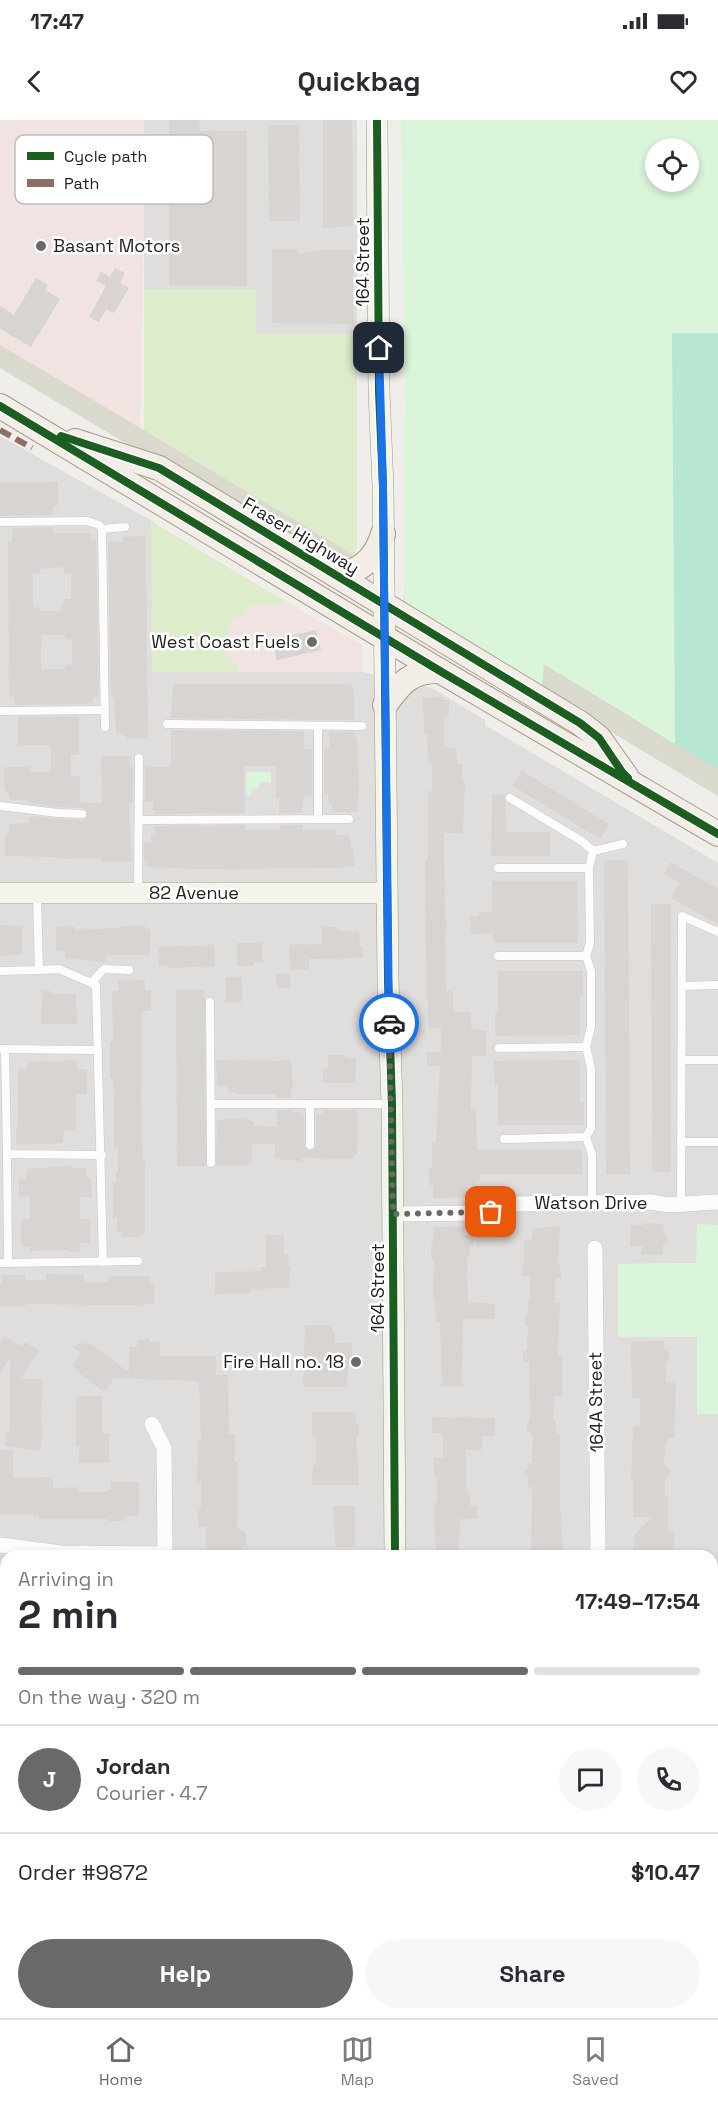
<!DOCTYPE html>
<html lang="en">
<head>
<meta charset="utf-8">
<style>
	:root { --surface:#fff; --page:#f7f7f7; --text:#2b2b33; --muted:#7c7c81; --line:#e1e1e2; --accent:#6a6968 }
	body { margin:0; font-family:"Space Grotesk",sans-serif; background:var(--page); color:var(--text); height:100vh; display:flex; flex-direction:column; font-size:22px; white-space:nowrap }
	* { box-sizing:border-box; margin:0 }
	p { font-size:20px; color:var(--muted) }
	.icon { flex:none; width:33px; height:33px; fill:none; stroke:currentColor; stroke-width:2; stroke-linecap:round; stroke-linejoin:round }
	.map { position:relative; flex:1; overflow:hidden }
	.side { position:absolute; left:0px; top:1430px; width:718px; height:470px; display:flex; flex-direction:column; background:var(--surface); border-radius:18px 18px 0 0; box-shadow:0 3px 9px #0003 }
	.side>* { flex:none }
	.fabs { position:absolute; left:645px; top:18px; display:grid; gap:12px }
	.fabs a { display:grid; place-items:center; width:54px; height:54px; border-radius:50%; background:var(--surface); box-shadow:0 3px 9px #0003; font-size:30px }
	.pin { position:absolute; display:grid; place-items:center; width:51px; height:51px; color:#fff; margin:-26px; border-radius:12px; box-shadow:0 3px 9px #0006 }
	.courier { position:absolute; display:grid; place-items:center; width:60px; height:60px; margin:-30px; border:4px solid #1a73e8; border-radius:50%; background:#fff; color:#222; box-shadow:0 2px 8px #0007 }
	.head em { font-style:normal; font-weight:700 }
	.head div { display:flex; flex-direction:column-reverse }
	.head { display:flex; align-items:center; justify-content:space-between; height:102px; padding:0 18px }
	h1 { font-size:39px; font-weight:700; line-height:45px }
	.bar { display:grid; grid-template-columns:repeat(4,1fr); gap:9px 6px; align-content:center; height:72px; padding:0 18px }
	.bar i { height:8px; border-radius:4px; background:var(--line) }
	.bar .active { background:var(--accent) }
	.bar p { grid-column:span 4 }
	.line { display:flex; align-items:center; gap:15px; padding:0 18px; border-top:2px solid var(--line) }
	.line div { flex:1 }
	.round { display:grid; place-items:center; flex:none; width:63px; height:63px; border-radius:32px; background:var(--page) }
	.primary-button { display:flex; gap:12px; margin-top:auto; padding:12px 18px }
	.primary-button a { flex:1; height:69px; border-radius:36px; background:var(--accent); color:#fff; font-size:24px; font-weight:700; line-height:69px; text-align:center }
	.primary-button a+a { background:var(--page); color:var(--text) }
	.status { display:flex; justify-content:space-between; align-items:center; height:42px; padding:0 30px; background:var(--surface); direction:ltr }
	.status svg { height:16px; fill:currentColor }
	header { display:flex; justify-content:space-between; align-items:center; height:78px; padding:0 18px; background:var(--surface); font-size:27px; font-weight:700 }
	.tab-bar { display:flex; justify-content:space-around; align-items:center; height:84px; border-top:2px solid var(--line); background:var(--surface); font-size:16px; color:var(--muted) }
	.tab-bar a { display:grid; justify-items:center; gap:3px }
	.tab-bar .active { color:var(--accent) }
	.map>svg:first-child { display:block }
</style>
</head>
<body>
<div class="status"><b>17:47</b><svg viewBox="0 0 49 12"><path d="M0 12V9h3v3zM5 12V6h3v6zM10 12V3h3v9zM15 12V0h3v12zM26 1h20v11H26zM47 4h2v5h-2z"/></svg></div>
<header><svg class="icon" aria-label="back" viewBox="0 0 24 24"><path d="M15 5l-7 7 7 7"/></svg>Quickbag<svg class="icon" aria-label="heart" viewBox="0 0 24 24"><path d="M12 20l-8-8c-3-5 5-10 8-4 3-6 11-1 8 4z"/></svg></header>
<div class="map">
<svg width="718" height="1898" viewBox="0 0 718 1898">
	<rect width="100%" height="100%" fill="#f0eeeb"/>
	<g fill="#dfdedc" fill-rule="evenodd">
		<polygon points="144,0 357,0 357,214 256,214 256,169 144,169"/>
		<path d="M0,316l154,86 2,150h207l71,17 51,31v5l233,138v362h-21v38l-79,1 79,72v78h21v604h-718zM6,1436h706v457h-706z"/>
	</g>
	<g fill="#f1e3e1">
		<polygon points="0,0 144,0 145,43 140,317 0,234"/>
		<polygon points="232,450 363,526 363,552 187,552"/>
	</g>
	<polygon fill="#f8f7e8" points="712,1654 718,1654 718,1898 422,1898 422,1893 712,1893"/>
	<g fill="#d9d9cd">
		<polygon points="0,225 144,310 354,435 340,447 132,327 0,248"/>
		<polygon points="405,463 576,563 718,630 718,676 546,573 404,484"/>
	</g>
	<g fill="#ddeccb">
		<polygon points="144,169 256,169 256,214 357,214 357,428 354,435 144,310"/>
		<path d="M151,401l135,81c-10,6 -23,3 -34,1l-9,15h-12l-3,17 3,10 -5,10 13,11 -2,6h-85z"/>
	</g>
	<g fill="#daf5da" fill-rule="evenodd">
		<path d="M401,0h317v213l-46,1 3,410 -131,-80 -2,23 -137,-84 -2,-187 2,-1zM656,28h32v34h-32z"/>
		<polygon points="246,652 271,652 271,663 261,662 259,667 252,670 251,675 247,676"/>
		<polygon points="697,1104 718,1105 718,1294 697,1294 697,1217 618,1217 618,1144 696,1143"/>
		<polygon points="712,1738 718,1738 718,1778 713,1778"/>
		<polygon points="718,1827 718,1855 713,1857 713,1828"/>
	</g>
	<polygon fill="#b7e6d2" points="672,213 718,213 718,649 675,624"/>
	<g fill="#d7d4d2" fill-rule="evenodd">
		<polygon points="169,0 199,0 200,11 247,11 247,166 169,165"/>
		<polygon points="323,0 352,0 353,106 323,108"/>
		<polygon points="268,5 299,5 300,101 269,101"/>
		<polygon points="272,129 298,129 298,134 323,130 353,130 354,204 272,203"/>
		<polygon points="115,148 125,153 120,163 129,168 114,193 106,189 99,202 89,197 106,166 96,161 101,152 110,157"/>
		<polygon points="36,158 48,165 45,170 60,179 31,227 0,209 0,186 14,195"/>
		<polygon points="58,362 58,386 53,386 53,395 0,396 0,363"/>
		<path d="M53,407v6h38v7h5l3,157h-6v6l-14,1 -62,1 -3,-1v-7h-4l-1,-15 -1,-141h4l1,-13zM61,447l3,1v5h7v26h-7v5h-3v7h-21v-3l-7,-1v-33h7v-5zM43,515h22v4h7v26h-7v4h-24v-27h2z"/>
		<polygon points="146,416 148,618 128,619 122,613 116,613 114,577 111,577 108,422 123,422 123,417"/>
		<polygon points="316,510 321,530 277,540 272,520"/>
		<polygon points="173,564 351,564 352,569 354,569 354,600 171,598"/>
		<polygon points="444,577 444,580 449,580 449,596 444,596 444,627 456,628 457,644 462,644 462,661 465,661 463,713 444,713 445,801 447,801 445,818 446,871 453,871 453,892 471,892 471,908 486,911 486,936 472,936 471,989 476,989 477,1030 582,1030 582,1054 480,1054 480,1061 475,1061 475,1065 467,1065 466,1077 446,1078 433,1078 433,1066 430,1066 429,1060 429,1047 432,1048 432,1022 436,1022 440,946 427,946 427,932 441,932 441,908 429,909 428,886 427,877 426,877 425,739 428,739 428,671 432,671 432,644 428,643 427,614 424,614 423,578"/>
		<polygon points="79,596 79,635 71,635 71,656 80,656 80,683 102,683 101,636 129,636 130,647 133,647 133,683 129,683 132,741 101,742 101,738 61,739 54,737 5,736 5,717 9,712 9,704 29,703 29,696 82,700 87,697 87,691 83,688 58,687 29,683 29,681 9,679 9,675 4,668 4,647 30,647 30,652 51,652 51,625 18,625 18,597"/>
		<polygon points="171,610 304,611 304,629 312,629 312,675 304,676 302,693 279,693 279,678 276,678 276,646 244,646 245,693 155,694 155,690 153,690 153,681 145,682 145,647 171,647"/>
		<polygon points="329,612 354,612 354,616 357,619 359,665 357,692 332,692 332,683 329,683 328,674 324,675 324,628 330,628"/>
		<polygon points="522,651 609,704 600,719 513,666"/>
		<polygon points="505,674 506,712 550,712 550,736 491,736 492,675"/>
		<polygon points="245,705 245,710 280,710 280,705 303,705 303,710 336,710 336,715 349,715 349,722 351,721 351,727 353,727 354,746 337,748 202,749 147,747 147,741 144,741 144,723 151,723 151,715 155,715 155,706"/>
		<polygon points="604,740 628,740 630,1054 606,1054"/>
		<polygon points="670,742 718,769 718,804 671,778 680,763 664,754"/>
		<polygon points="492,761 577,761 578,823 493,823 493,813 471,814 470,796 479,796 479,792 492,792"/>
		<polygon points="651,784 671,784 671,1052 652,1052"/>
		<polygon points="0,805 15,805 15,807 22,807 22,834 0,836"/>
		<polygon points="74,806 74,810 121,808 121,806 146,806 146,809 150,809 150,835 106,835 106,842 65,838 65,831 56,831 56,807"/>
		<polygon points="322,807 337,807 337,811 359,812 360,827 363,827 363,838 309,839 309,849 290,850 289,825 322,824"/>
		<polygon points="237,823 262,823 262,842 254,842 254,846 237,846"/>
		<polygon points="214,825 215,846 167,848 167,846 159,846 158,827"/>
		<polygon points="498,851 583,851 583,875 580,875 580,915 495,916 495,892 498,892"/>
		<polygon points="276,854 290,854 290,868 277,868"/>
		<rect x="226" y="857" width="16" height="25"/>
		<polygon points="145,860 145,870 151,870 151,891 142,891 141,980 143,1042 145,1042 145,1115 138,1115 138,1117 122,1117 122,1112 117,1112 117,1098 113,1098 113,1062 116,1062 116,1051 118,1051 118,1029 114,1029 114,973 113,958 110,958 110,922 113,922 112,871 118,871 118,861"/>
		<polygon points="176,870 205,870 206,1046 177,1046"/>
		<polygon points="42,871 50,871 53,874 76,874 77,904 41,904"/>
		<polygon points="328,935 346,935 346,938 356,938 355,963 323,963 323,948 328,947"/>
		<polygon points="291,939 293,969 291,969 291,978 277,978 277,974 237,974 237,972 228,973 228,965 217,965 216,940 280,941 280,940"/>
		<polygon points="64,940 77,941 77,949 87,949 87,974 76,974 76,1010 64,1011 63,1023 16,1025 16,1007 18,1007 18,949 27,949 27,941 61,942"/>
		<polygon points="580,940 580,982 584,982 584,1005 498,1005 498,965 495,965 494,941"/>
		<polygon points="277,990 292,990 292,992 302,993 302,995 304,995 304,1026 309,1031 313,1030 316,1026 316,995 324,995 324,990 356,990 356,992 358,992 357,1035 354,1035 354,1039 302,1038 302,1041 281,1040 281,1038 275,1038 275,1024 252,1024 252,1044 247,1044 247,1046 216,1045 217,1000 247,998 247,1000 254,1001 254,1006 277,1007"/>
		<polygon points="73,1046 73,1048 86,1048 86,1057 91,1057 92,1077 80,1077 80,1099 90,1099 90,1123 80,1123 80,1131 78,1132 67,1132 67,1130 30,1131 30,1127 21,1127 21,1100 30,1099 30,1077 19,1077 19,1059 26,1059 27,1049"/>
		<polygon points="643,1103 663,1104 663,1111 667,1116 667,1122 663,1125 663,1135 641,1134 642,1126 630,1126 631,1105 643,1105"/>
		<polygon points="434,1107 464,1107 464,1115 473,1115 473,1126 470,1126 470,1136 467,1137 468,1182 495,1184 495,1199 463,1199 462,1266 442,1266 440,1202 436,1202 435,1179 433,1176 434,1139 431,1139 431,1124 433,1124"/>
		<polygon points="544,1107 560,1107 558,1144 560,1144 561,1158 555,1158 555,1183 560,1183 558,1235 562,1235 562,1276 554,1276 553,1300 556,1300 556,1315 560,1315 560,1387 564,1436 531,1435 532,1367 528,1367 528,1357 523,1353 528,1348 528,1343 532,1343 533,1317 527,1309 527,1304 530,1300 529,1242 523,1242 523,1230 527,1230 528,1205 525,1205 525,1193 528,1193 528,1181 530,1181 530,1156 522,1156 522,1146 524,1146 524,1120 532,1119 532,1108 544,1108"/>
		<polygon points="266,1115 284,1115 284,1134 288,1134 289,1146 291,1146 289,1168 251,1169 251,1173 215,1174 215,1152 262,1151 261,1147 266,1147"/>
		<polygon points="46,1154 84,1155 84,1163 108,1162 108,1156 149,1156 149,1164 154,1164 154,1184 143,1184 143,1185 97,1185 30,1184 19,1186 0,1186 0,1163 2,1163 2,1155 25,1155 25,1160 46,1160"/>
		<polygon points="305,1205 331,1205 332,1211 335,1211 335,1223 351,1223 353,1240 351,1240 351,1243 348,1243 347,1267 303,1267"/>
		<polygon points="4,1216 22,1227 26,1222 39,1231 20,1259 42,1259 41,1305 43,1305 40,1331 5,1326 7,1311 10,1312 10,1237 0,1253 0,1223"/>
		<polygon points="150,1219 150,1222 160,1222 160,1236 216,1236 216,1255 228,1255 229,1314 235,1314 235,1342 238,1342 237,1407 246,1413 246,1427 242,1427 243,1436 206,1436 206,1407 198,1407 198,1393 201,1386 201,1362 197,1362 198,1320 201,1320 199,1261 114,1258 104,1272 79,1253 78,1250 72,1246 81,1233 70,1225 89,1223 129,1252 129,1227 137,1227 137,1220"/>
		<polygon points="644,1221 664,1221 664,1229 669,1233 669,1240 666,1242 666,1262 676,1263 674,1318 667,1318 667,1327 665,1326 664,1345 670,1350 669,1356 665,1359 665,1376 668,1376 668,1412 674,1412 674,1436 633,1436 635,1414 652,1397 633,1397 633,1360 631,1360 633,1307 640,1307 640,1278 632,1278 631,1222"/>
		<polygon points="76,1276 102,1276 102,1313 109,1313 109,1343 79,1343 79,1326 76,1326"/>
		<polygon points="312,1292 356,1292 356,1304 359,1304 359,1315 356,1315 359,1365 312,1365 312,1352 314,1344 316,1344 316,1316 312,1316"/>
		<polygon points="432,1297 495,1298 495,1316 482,1316 482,1330 466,1330 466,1369 468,1369 468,1373 470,1373 470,1386 477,1386 477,1399 460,1399 459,1436 436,1436 434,1383 437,1383 437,1357 434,1357 434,1338 443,1338 443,1313 432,1313"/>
		<polygon points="0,1330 13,1330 13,1358 53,1357 53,1368 77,1367 77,1372 107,1372 107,1370 111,1370 111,1362 139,1362 139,1396 124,1396 124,1401 107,1401 107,1399 39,1399 39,1397 33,1397 33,1394 0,1394"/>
		<polygon points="333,1386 355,1386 355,1427 336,1427"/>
	</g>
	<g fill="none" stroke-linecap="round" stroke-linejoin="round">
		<g stroke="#c9c8c7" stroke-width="9">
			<g id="lane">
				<polyline points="0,402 87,401 99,405 102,409 105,607"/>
				<polyline points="102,409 125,407"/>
				<polyline points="0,591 105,590"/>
				<polyline points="167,604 362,606"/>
				<polyline points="510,678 583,722 593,731"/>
				<polyline points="0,686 58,693 82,694"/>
				<polyline points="318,699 318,606"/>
				<polyline points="139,700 349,699"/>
				<polyline points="498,748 589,748"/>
				<polyline points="138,772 139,638"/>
				<polyline points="498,836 586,836"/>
				<polyline points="39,850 59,849 96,865 103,1142"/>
				<polyline points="0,851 39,850 37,776"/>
				<polyline points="91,863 104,849 129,850"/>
				<polyline points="682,866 718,865"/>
				<polyline points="210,882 211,1043"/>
				<polyline points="499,928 586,927"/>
				<polyline points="1,929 98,930"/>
				<polyline points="5,929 7,1034 102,1035"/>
				<polyline points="682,940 718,940"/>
				<polyline points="211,984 389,984"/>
				<polyline points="310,984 310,1025"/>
				<polyline points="504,1019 586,1017"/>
				<polyline points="681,1022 718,1022"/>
				<polyline points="7,1034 8,1143"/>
				<polyline points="592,1082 592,1035 586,1017 591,1008 591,948 586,927 591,907 591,851 586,836 590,823 589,748 593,731 623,724"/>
				<polyline points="681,1084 682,796 718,812"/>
				<polyline points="0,1143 138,1141"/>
			</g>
		</g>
		<g stroke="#c9c8c7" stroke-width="16">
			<g id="street">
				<path d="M393,1094l94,-1 16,-8 9,-1 140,-2c22,6 44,0 66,0"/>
				<polyline points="595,1128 598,1436"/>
				<polyline points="0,1425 61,1433 165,1434 164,1328 152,1304"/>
				<polyline points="0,1824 6,1824"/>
				<polyline points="45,1898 45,1893"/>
			</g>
		</g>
		<g stroke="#999a82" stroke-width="22">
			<g id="secondary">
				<polyline points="377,0 379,271 383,367 388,860 392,984 395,1436"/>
				<polyline points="0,773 387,773"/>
				<polyline points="0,1630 6,1631"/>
				<polyline points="712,1630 718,1630"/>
				<polyline points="397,1893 397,1898"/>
			</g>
		</g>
		<g stroke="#a79c86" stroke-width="26">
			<g id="primary">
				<polyline points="0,286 440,551 718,714"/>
				<polyline points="75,321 159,348 580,603 599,618 626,656"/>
				<path d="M336,455c25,-3 40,-17 47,-41"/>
				<path d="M385,585c16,-22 26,-35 55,-34"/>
			</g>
		</g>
		<use href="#lane" stroke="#fdfcfc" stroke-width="8"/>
		<use href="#street" stroke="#fdfcfc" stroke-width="15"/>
		<use href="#secondary" stroke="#f4f4ed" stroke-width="21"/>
		<use href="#primary" stroke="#f3ede7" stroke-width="24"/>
		<polyline stroke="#8d6e63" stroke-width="6" stroke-dasharray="12 6" stroke-linecap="butt" points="0,310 32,328"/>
		<g stroke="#fff" stroke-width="11">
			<g id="cycleway">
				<polyline points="377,0 379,271 383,367 388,860 392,984 395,1436"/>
				<polyline points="0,286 440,551 718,714"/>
				<polyline points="61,316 159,348 580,603 599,618 622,652 628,658"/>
			</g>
		</g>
		<use href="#cycleway" stroke="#1b5e20" stroke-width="8"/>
	</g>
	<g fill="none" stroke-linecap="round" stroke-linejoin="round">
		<polyline stroke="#6a6968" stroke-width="6" stroke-dasharray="0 10.8" points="389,903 393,1094 491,1092"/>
		<polyline stroke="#1a73e8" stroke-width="8" points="379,228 383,367 389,903"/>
	</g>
	<g fill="#6a6968" stroke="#fff" stroke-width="2">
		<circle cx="41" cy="126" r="6"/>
		<circle cx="312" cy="522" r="6"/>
		<circle cx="356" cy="1242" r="6"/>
	</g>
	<g text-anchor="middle" stroke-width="5" stroke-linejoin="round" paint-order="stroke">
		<g font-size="18" fill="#222" stroke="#fff" text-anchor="end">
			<text x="53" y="132" text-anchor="start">Basant Motors</text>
			<text x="300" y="528">West Coast Fuels</text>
			<text x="344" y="1248">Fire Hall no. 18</text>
		</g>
		<g font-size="18" fill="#222" stroke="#fff">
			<text transform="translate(363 142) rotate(-90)" y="6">164 Street</text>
			<text transform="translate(301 416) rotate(31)" y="6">Fraser Highway</text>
			<text x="194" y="779">82 Avenue</text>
			<text x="591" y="1089">Watson Drive</text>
			<text transform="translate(378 1168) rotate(-90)" y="6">164 Street</text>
			<text transform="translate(596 1282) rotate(-91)" y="6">164A Street</text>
		</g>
	</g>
	<rect x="15" y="15" width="198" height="69" rx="9" fill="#fff" stroke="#bdbdbd" stroke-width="1.5"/>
	<rect x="27" y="32" width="27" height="8" fill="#1b5e20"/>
	<rect x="27" y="59" width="27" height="8" fill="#8d6e63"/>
	<g font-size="16" fill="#222">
		<text x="64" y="42">Cycle path</text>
		<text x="64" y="69">Path</text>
	</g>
</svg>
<div class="fabs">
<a><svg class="icon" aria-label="locate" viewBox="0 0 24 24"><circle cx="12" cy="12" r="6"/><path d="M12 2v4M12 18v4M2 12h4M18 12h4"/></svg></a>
</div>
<div class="pin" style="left:491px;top:1092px;background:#ea580c"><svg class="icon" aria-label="bag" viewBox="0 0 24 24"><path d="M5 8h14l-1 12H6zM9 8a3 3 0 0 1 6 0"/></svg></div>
<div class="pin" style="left:379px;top:228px;background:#1f2937"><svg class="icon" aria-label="home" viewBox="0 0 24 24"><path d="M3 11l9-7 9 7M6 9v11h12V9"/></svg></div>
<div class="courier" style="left:389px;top:903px"><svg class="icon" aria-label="car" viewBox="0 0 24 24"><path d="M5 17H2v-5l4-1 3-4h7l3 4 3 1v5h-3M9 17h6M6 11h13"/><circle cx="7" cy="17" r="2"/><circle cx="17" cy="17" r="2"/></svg></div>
<section class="side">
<div class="head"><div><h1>2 min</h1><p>Arriving in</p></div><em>17:49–17:54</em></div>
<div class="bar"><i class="active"></i><i class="active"></i><i class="active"></i><i></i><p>On the way · 320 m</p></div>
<div class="line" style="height:108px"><b class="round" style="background:var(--accent);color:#fff">J</b><div><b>Jordan</b><p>Courier · 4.7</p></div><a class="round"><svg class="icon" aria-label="chat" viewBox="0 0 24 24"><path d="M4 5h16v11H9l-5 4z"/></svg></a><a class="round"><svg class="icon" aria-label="phone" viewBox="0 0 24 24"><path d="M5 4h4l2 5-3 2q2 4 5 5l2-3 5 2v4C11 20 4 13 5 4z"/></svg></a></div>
<div class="line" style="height:78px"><div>Order #9872</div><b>$10.47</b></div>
<div class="primary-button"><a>Help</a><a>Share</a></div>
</section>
</div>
<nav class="tab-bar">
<a class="active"><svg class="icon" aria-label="home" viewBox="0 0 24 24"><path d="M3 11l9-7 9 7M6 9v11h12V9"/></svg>Home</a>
<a><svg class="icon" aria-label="map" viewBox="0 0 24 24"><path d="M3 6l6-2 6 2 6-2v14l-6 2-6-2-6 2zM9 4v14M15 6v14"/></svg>Map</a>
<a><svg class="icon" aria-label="saved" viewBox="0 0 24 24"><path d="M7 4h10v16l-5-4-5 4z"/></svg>Saved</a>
</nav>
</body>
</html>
